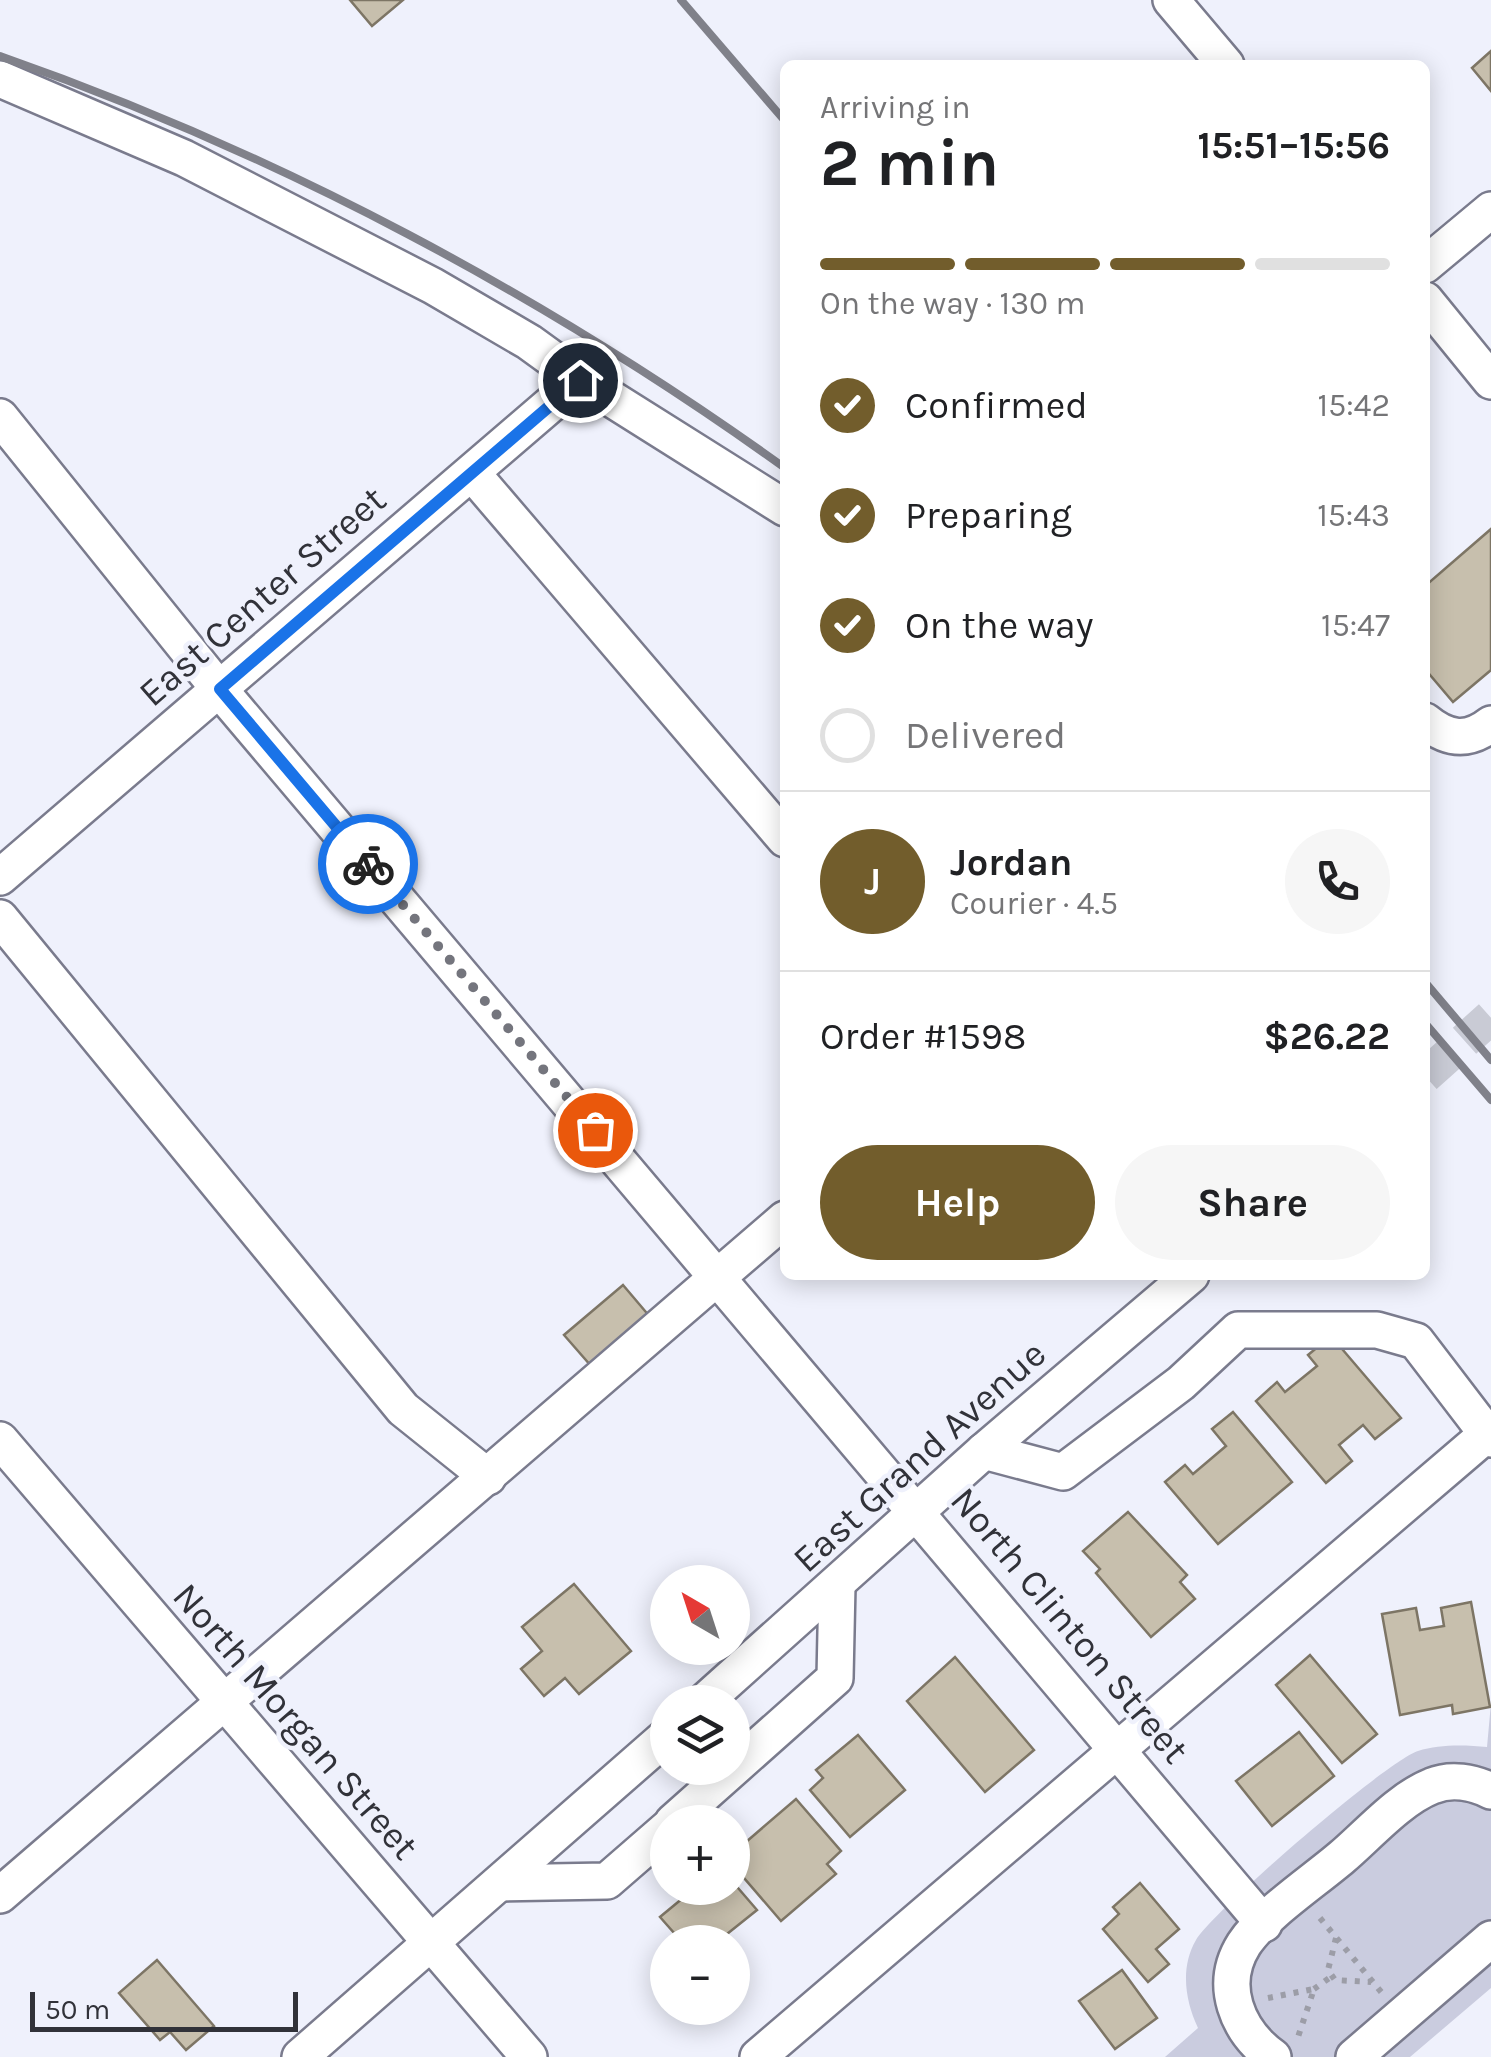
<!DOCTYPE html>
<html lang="en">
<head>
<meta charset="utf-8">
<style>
	:root { --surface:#fff; --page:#f6f6f6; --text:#202124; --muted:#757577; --line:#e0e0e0; --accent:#725d2c }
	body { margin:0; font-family:Karla,sans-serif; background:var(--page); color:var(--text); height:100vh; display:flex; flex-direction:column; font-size:38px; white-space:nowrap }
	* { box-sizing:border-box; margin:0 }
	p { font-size:32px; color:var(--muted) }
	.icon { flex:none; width:55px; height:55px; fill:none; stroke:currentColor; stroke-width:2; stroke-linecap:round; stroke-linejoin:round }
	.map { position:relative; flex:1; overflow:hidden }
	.sheet { position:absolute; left:780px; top:60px; width:650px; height:1220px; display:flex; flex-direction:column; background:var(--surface); border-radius:15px; box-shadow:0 5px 25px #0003 }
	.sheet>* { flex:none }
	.needle { width:65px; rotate:321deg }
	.controls { position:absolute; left:650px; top:1565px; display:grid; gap:20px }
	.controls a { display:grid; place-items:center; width:100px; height:100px; border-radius:50%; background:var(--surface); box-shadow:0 5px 25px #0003; font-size:50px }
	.scale { position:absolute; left:30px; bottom:25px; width:268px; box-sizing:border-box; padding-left:10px; border:5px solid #313239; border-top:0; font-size:28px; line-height:35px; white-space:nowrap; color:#313239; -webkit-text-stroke:8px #eff1fc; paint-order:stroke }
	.pin { position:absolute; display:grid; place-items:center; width:85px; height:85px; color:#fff; margin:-42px; border:5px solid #fff; border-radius:50%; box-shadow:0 2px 10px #0007 }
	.courier { position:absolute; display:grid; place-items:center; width:100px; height:100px; margin:-50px; border:8px solid #1a73e8; border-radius:50%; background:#fff; color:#222; box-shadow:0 2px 12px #0007 }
	.head em { font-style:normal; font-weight:700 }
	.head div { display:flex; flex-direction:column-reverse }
	.head { display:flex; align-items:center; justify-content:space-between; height:170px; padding:0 40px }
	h1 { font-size:65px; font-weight:700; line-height:75px }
	.bar { display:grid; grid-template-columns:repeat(4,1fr); gap:15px 10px; align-content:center; height:120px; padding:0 40px }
	.bar i { height:12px; border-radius:8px; background:var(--line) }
	.bar .on { background:var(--accent) }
	.bar p { grid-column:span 4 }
	.line { display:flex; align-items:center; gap:25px; padding:0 40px; border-top:2px solid var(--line) }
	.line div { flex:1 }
	.round { display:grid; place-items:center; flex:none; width:105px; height:105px; border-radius:52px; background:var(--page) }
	ol { padding:0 40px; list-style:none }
	li { display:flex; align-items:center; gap:30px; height:110px }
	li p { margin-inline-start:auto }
	li .icon { padding:10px; border-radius:50%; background:var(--accent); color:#fff; stroke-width:4 }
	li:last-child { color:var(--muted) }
	li i { width:55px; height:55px; border:5px solid var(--line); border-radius:50% }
	.primary-button { display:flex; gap:20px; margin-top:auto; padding:20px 40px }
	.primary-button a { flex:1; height:115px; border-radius:60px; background:var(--accent); color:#fff; font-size:40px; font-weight:700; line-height:115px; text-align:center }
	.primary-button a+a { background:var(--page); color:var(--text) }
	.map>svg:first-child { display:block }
</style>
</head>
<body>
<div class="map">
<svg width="1491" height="2057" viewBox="0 0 1491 2057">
	<rect width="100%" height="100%" fill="#eff1fc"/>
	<path fill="#caccdf" d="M1491,1703v285l-81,69h-245l33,-29c-13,-27 -18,-61 -2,-88 17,-29 192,-180 222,-189 21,-7 48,-6 69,-4z"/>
	<g fill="#c7bfad" stroke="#7d7565" stroke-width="2.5">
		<polygon points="350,0 403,0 372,26"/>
		<polygon points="1491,51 1491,91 1472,68"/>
		<polygon points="1491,529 1491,670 1453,702 1425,669 1425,586"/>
		<polygon points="623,1285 651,1318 592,1367 564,1335"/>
		<polygon points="1331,1336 1401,1418 1375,1439 1363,1425 1339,1445 1352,1461 1326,1483 1256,1401 1277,1382 1285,1392 1317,1366 1308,1355"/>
		<polygon points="1233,1412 1292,1482 1218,1544 1165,1482 1185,1465 1193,1474 1226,1446 1212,1429"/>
		<polygon points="1128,1512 1187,1575 1180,1582 1195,1599 1151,1637 1096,1573 1100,1569 1083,1551"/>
		<polygon points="574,1584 631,1651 579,1694 565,1678 544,1696 521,1669 542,1651 522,1627"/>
		<polygon points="1471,1602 1490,1707 1453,1714 1452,1705 1400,1715 1382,1614 1416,1608 1420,1630 1444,1626 1441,1608"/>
		<polygon points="1310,1655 1377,1734 1342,1763 1276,1685"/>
		<polygon points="955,1657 1034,1750 985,1792 907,1701"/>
		<polygon points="1299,1732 1334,1776 1272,1826 1236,1781"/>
		<polygon points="858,1735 905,1790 850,1837 810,1790 823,1778 816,1770"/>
		<polygon points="796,1799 841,1851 827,1864 836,1874 781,1921 732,1864 732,1854"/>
		<polygon points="732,1881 757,1910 717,1942 682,1942 660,1917 695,1888 732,1888"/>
		<polygon points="1140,1883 1179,1929 1156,1949 1169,1964 1148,1982 1103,1929 1119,1914 1113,1907"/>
		<polygon points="157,1960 214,2026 186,2050 170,2032 160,2040 119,1993"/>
		<polygon points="1122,1970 1157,2018 1115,2049 1079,2001"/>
	</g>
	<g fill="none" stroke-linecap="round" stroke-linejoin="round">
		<polyline stroke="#c9cbd5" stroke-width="35" stroke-dasharray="35 18" stroke-linecap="butt" points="1425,1076 1491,1017"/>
		<g stroke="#7a7b8d" stroke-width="40">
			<g id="minor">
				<polyline points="1171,0 1226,65"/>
				<polyline points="0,79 184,158 433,286 529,342 580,379 785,508"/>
				<polyline points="1425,265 1491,210"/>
				<polyline points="1425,300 1491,381"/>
				<polyline points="0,417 219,689 1264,1924"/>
				<polyline points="472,473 785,839"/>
				<path d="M1425,721c23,19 43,21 66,3"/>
				<polyline points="0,877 580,379"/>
				<polyline points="0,918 403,1409 488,1477"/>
				<polyline points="0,1440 529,2057"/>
				<polyline points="984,1451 1063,1472 1181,1383 1238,1330 1377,1330 1416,1341 1491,1439"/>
				<polyline points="704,1702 984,1451 1191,1275"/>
				<polyline points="673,1822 835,1678 837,1585"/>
				<polyline points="500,1883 607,1881 668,1828"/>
				<polyline points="0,1895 785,1219"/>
				<polyline points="300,2057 668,1735"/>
				<polyline points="758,2057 1487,1434"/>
				<path d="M1273,2057c-36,-26 -55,-72 -29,-113 19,-29 70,-63 98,-87 26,-22 57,-58 90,-71 19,-8 41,-4 59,5"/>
				<polyline points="1354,2057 1491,1939"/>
			</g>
		</g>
		<g stroke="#9c9da7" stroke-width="6" stroke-dasharray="5 8" stroke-linecap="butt">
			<polyline points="1320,1918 1382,1993"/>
			<polyline points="1336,1938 1328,1970 1335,1980 1371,1982"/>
			<polyline points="1314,1989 1332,1976"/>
			<polyline points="1268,1998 1314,1989 1298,2037"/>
		</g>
		<use href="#minor" stroke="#fff" stroke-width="35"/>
		<g stroke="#80818a" stroke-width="8">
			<polyline points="681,0 785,121"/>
			<path d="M0,56c278,97 546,240 785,412"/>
			<polyline points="1425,982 1491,1060"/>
			<polyline points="1425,1023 1491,1100"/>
		</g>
	</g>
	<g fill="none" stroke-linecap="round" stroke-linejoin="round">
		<polyline stroke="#74757d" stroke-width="10" stroke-dasharray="0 18" points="368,864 595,1130"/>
		<polyline stroke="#1a73e8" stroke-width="12" points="368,864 220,689 580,380"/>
	</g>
	<g text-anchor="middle" stroke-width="9" stroke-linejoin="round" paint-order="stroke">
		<g font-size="38" fill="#313239" stroke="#eff1fc">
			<text transform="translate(262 596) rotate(-41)" y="13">East Center Street</text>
			<text transform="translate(919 1456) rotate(-42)" y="13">East Grand Avenue</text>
			<text transform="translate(1070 1625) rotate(50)" y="13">North Clinton Street</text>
			<text transform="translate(296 1721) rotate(49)" y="13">North Morgan Street</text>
		</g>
	</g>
</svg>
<div class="controls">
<a><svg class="needle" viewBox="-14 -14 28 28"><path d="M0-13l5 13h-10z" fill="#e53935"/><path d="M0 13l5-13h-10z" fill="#757577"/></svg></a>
<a><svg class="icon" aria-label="layers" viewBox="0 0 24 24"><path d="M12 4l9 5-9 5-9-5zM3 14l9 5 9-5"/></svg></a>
<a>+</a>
<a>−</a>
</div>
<div class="scale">50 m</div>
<div class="pin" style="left:595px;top:1130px;background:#ea580c"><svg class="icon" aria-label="bag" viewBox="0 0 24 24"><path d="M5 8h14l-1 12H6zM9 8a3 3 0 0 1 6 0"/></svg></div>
<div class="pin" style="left:580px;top:380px;background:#1f2937"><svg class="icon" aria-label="home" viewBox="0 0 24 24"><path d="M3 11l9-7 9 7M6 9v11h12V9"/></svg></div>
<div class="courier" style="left:368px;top:864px"><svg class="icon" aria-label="bike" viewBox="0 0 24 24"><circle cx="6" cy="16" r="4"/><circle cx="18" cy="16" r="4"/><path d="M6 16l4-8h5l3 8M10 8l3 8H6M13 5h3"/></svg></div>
<section class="sheet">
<div class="head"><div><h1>2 min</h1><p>Arriving in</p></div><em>15:51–15:56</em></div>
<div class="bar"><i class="on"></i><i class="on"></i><i class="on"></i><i></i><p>On the way · 130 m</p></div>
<ol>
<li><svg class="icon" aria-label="check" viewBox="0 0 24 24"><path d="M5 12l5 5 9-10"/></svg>Confirmed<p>15:42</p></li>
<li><svg class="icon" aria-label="check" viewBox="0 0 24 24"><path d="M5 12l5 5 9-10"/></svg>Preparing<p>15:43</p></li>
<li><svg class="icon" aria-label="check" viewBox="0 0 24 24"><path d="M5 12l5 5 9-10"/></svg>On the way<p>15:47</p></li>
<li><i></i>Delivered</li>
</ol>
<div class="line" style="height:180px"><b class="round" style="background:var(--accent);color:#fff">J</b><div><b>Jordan</b><p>Courier · 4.5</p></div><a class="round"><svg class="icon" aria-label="phone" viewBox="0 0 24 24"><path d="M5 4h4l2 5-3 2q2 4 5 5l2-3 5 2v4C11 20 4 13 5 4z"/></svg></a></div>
<div class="line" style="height:130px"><div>Order #1598</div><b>$26.22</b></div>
<div class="primary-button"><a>Help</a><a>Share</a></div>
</section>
</div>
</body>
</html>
